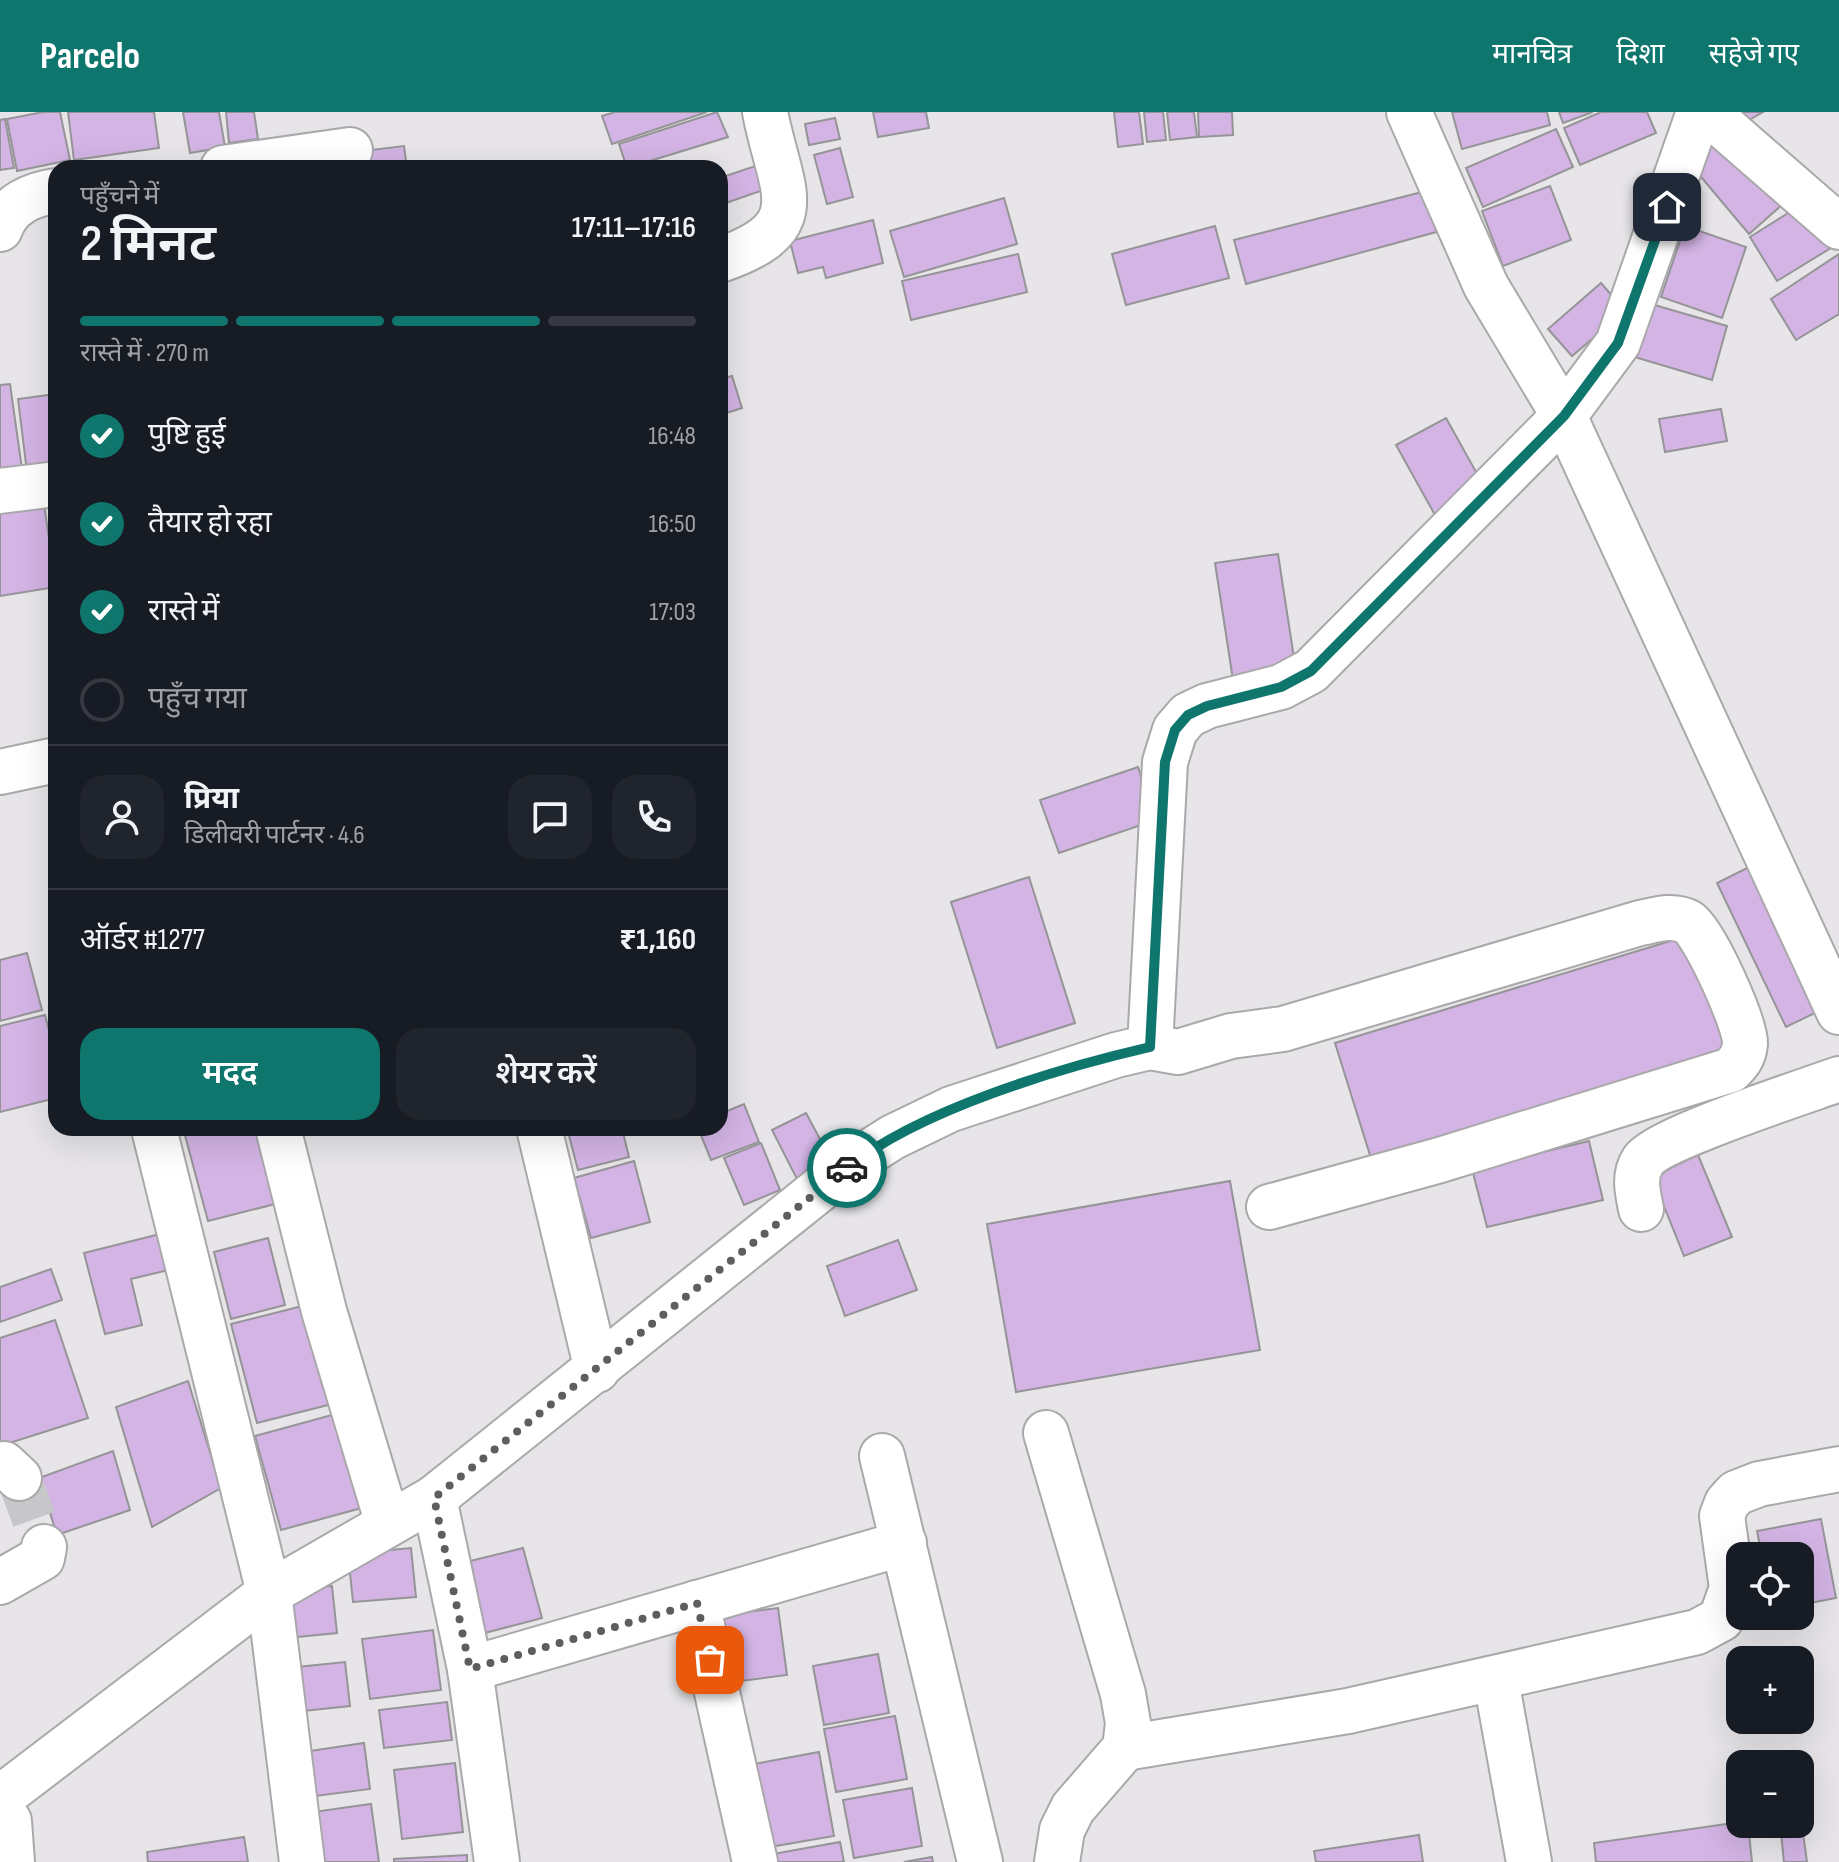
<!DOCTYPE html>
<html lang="hi">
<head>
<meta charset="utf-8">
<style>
	:root { --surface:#171b24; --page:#20242c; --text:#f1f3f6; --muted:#9ea1a6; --line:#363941; --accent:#0f766e }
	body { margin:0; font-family:"Sofia Sans Condensed","Noto Sans Devanagari",sans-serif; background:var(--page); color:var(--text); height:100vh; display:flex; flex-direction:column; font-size:30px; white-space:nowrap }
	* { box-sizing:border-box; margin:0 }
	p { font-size:26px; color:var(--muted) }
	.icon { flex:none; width:44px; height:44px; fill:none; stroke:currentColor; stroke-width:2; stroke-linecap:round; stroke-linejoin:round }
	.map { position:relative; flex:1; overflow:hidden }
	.details { position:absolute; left:48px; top:48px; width:680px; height:976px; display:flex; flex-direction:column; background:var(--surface); border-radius:24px; box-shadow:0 8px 32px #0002 }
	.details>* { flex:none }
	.tools { position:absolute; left:1726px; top:1430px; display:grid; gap:16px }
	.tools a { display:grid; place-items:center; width:88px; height:88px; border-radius:16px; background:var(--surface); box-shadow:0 8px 32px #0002; font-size:40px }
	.pin { position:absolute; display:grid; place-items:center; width:68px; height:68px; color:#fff; margin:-34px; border-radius:16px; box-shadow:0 4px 12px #0006 }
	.courier { position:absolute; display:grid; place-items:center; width:80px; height:80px; margin:-40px; border:6px solid #0f766e; border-radius:50%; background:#fff; color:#222; box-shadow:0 2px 10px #0007 }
	.headline em { font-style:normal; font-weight:600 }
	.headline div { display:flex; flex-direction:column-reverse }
	.headline { display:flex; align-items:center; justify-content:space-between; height:136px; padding:0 32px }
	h1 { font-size:52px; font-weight:600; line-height:60px }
	.bar { display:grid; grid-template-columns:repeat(4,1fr); gap:12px 8px; align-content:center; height:96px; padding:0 32px }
	.bar i { height:10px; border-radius:6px; background:var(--line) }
	.bar .active { background:var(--accent) }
	.bar p { grid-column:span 4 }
	.line { display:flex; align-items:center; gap:20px; padding:0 32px; border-top:2px solid var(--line) }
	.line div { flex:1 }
	.round { display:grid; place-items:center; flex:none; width:84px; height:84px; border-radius:24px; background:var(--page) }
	ol { padding:0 32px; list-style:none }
	li { display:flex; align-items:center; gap:24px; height:88px }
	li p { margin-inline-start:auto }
	li .icon { padding:8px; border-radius:50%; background:var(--accent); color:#fff; stroke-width:4 }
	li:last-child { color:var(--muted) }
	li i { width:44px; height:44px; border:4px solid var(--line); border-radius:50% }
	.action { display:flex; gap:16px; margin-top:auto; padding:16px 32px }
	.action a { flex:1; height:92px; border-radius:24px; background:var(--accent); color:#fff; font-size:32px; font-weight:600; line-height:92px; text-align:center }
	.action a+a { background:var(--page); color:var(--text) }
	header { display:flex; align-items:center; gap:48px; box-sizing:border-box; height:112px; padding:0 40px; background:var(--accent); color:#fff }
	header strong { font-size:38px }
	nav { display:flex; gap:44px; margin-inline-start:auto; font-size:28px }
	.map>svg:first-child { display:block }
</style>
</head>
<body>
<header>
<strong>Parcelo</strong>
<nav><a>मानचित्र</a><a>दिशा</a><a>सहेजे गए</a></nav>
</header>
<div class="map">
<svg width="1839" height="1750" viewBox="0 0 1839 1750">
	<rect width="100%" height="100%" fill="#e7e5e8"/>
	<g fill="#d3b4e5" stroke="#959496" stroke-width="2">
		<polygon points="43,0 60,0 70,48 17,59 7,7"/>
		<polygon points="68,0 154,0 159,36 74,48"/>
		<polygon points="183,0 219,0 225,35 190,41"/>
		<polygon points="226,0 254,0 258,27 229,31"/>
		<polygon points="615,0 707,0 612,32 602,4"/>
		<polygon points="717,0 728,25 627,56 619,32"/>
		<polygon points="873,0 926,0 929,16 878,25"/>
		<polygon points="1114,0 1139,0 1143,32 1118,35"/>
		<polygon points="1144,0 1163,0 1166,28 1147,30"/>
		<polygon points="1167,0 1194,0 1197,25 1170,28"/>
		<polygon points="1198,0 1232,0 1233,23 1199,25"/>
		<polygon points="1452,0 1547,0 1550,13 1462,37"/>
		<polygon points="1559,0 1593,0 1563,11"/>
		<polygon points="1601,0 1647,0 1656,21 1580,53 1564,16"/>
		<polygon points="1737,0 1763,0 1744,11"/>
		<polygon points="835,6 840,27 809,33 805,12"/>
		<polygon points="5,7 14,56 0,58 0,8"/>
		<polygon points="1556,17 1573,55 1483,95 1466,56"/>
		<polygon points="1725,23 1791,85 1749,122 1691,53"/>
		<polygon points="404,34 407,56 365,56 363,39"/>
		<polygon points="840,36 853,85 827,92 814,43"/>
		<polygon points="767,50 775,74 720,93 720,66"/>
		<polygon points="1550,74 1571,128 1503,154 1482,99"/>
		<polygon points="1426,79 1440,119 1246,172 1234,128"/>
		<polygon points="1004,86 1017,132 904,165 890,119"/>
		<polygon points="1801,93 1839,131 1777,169 1750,125"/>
		<polygon points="873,108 883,151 826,166 823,155 798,161 790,129"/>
		<polygon points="1215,114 1229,166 1126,193 1112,142"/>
		<polygon points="1685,114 1746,135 1722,206 1661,185"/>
		<polygon points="1018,142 1027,180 911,208 902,169"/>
		<polygon points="1839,142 1839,202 1796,228 1771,187"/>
		<polygon points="1601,171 1625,199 1572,244 1548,217"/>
		<polygon points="1644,190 1727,214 1712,268 1628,243"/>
		<polygon points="732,264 742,296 720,303 720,267"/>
		<polygon points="10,272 22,357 0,361 0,273"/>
		<polygon points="56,282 56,357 27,360 18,287"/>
		<polygon points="1721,297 1727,329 1665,340 1659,307"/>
		<polygon points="1446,306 1485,376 1435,403 1396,333"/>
		<polygon points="44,392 56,475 0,484 0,399"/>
		<polygon points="1278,442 1296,559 1233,568 1215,451"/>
		<polygon points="1138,655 1156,708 1059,741 1040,688"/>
		<polygon points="1749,755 1819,899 1786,915 1717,771"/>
		<polygon points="1029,765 1075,911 997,936 951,790"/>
		<polygon points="1690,823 1729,947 1374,1056 1335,931"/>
		<polygon points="27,841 42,898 0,909 0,848"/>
		<polygon points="45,903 56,945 56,986 0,1000 0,914"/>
		<polygon points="744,992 759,1030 711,1048 698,1016 720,1016 720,1002"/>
		<polygon points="806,1001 833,1051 798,1069 772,1018"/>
		<polygon points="183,1016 263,1016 283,1090 208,1109"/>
		<polygon points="567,1016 622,1016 629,1045 578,1058"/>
		<polygon points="1589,1029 1603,1088 1487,1115 1472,1057"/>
		<polygon points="761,1031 780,1078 744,1093 724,1046"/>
		<polygon points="1698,1043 1732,1125 1684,1144 1651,1062"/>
		<polygon points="634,1049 650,1110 591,1126 574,1066"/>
		<polygon points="1230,1069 1260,1238 1016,1280 987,1112"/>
		<polygon points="172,1119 181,1155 131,1167 142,1213 105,1222 84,1141"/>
		<polygon points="268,1126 285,1193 231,1207 214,1140"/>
		<polygon points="898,1128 917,1178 845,1204 827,1154"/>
		<polygon points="51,1157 62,1188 0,1210 0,1175"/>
		<polygon points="310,1192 336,1291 257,1311 231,1212"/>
		<polygon points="55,1208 88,1306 0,1334 0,1226"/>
		<polygon points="188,1269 221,1376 152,1415 116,1295"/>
		<polygon points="343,1300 369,1394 281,1418 255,1324"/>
		<polygon points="113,1339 130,1398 57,1423 39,1366"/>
		<polygon points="1821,1407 1836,1486 1800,1493 1800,1444 1762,1444 1757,1419"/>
		<polygon points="411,1436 416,1485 353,1490 348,1442"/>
		<polygon points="523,1436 542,1506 481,1522 462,1451"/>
		<polygon points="332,1474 337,1521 288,1526 283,1478"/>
		<polygon points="778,1496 787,1563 726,1571 717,1504"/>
		<polygon points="433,1518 441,1578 370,1587 362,1527"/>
		<polygon points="878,1542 889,1601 824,1613 813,1554"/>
		<polygon points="345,1550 350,1594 294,1600 288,1556"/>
		<polygon points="447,1590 452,1628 384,1636 379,1598"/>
		<polygon points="895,1604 907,1667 836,1680 824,1617"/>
		<polygon points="364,1631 370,1677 308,1685 303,1640"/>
		<polygon points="819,1640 834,1724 764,1736 749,1653"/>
		<polygon points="455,1651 463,1720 402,1727 394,1658"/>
		<polygon points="912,1676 922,1734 854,1746 843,1688"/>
		<polygon points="371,1692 379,1750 320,1750 313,1700"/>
		<polygon points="1800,1699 1807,1750 1784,1750 1780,1712 1800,1712"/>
		<polygon points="1740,1710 1748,1712 1752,1750 1596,1750 1594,1731"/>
		<polygon points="1419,1723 1423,1750 1316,1750 1314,1739"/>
		<polygon points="244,1725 248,1750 148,1750 147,1740"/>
		<polygon points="840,1730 844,1750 774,1750 773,1742"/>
		<polygon points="467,1743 467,1750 394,1750 394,1747"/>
		<polygon points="932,1745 933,1750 904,1750"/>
	</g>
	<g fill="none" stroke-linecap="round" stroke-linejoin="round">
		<polyline stroke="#c7c6c8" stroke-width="44" stroke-dasharray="44 22" stroke-linecap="butt" points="19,1366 44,1435"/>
		<g stroke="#aaa8ab" stroke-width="48">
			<g id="minor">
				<polyline points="1409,0 1486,174 1564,304 1839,900"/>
				<polyline points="1707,0 1839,115"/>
				<polyline points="223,56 350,38"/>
				<path d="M0,117c8,-24 32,-35 56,-38"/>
				<path d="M720,148c96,-33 60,-69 45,-148"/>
				<polyline points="0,379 56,372"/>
				<polyline points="0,660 56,648"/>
				<polyline points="1150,935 1165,650 1175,618 1188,603 1207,594 1281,575 1311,559 1564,304 1618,231 1699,0"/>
				<polyline points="278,1016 324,1199 388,1412"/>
				<polyline points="539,1016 597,1258"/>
				<polyline points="155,1021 269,1481 302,1750"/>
				<path d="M1641,1097c-3,-16 -8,-33 2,-48 14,-22 163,-70 196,-82"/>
				<polyline points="1046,1321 1123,1582 1128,1611 1125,1636 1073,1696 1062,1718 1057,1750"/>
				<polyline points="882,1344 980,1750"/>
				<polyline points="0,1353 4,1352 19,1366"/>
				<polyline points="434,1386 470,1557 497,1750"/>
				<polyline points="0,1470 42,1446 44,1435"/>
				<polyline points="697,1491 755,1750"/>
				<polyline points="470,1557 904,1431"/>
				<polyline points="1496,1568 1529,1750"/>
				<polyline points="1125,1636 1348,1599 1697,1520 1721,1507 1732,1476 1722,1404 1727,1391 1736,1381 1759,1372 1839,1357"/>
				<path d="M0,1686l269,-205 165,-95 421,-337 38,-24 58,-28 165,-54 34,-8 28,5 53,-16 52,-7 357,-106c16,-3 32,-9 48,-1 16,9 59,105 57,122 -1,12 -6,18 -14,26l-291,90 -171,47"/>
				<polyline points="9,1709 12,1750"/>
			</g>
		</g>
		<use href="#minor" stroke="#fff" stroke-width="44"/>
	</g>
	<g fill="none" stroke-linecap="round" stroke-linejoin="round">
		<polyline stroke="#5e5d5f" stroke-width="8" stroke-dasharray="0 14.4" points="710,1548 697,1491 470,1557 434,1386 847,1056"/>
		<path stroke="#0f766e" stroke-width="10" d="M847,1056c72,-58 212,-100 303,-121l15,-285 10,-32 13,-15 19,-9 74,-19 30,-16 253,-255 54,-73 49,-136"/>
	</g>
</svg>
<div class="tools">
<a><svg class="icon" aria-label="locate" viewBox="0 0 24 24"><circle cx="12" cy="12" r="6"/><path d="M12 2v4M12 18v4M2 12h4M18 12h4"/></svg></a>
<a>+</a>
<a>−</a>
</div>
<div class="pin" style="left:710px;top:1548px;background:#ea580c"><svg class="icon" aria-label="bag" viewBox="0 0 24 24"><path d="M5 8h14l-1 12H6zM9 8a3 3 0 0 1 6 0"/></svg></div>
<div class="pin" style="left:1667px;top:95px;background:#1f2937"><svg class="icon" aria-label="home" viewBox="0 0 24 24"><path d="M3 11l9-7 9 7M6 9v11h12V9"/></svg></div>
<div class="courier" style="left:847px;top:1056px"><svg class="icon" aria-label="car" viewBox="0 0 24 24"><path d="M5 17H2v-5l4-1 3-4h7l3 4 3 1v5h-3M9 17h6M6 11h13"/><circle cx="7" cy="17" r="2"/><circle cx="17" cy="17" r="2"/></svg></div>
<section class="details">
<div class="headline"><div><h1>2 मिनट</h1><p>पहुँचने में</p></div><em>17:11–17:16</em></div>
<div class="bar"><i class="active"></i><i class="active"></i><i class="active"></i><i></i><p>रास्ते में · 270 m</p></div>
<ol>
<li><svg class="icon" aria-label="check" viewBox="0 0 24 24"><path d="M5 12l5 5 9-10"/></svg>पुष्टि हुई<p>16:48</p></li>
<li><svg class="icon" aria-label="check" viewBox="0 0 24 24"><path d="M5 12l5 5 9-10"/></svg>तैयार हो रहा<p>16:50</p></li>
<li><svg class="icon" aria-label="check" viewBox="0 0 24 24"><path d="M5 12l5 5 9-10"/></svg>रास्ते में<p>17:03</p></li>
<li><i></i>पहुँच गया</li>
</ol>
<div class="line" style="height:144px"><a class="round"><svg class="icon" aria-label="person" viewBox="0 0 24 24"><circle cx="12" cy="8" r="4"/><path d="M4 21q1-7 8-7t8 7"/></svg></a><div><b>प्रिया</b><p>डिलीवरी पार्टनर · 4.6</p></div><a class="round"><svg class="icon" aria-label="chat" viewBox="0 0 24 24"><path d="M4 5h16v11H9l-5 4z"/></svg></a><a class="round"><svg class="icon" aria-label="phone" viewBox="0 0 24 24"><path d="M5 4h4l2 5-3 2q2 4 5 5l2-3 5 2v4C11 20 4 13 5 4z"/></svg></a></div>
<div class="line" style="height:104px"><div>ऑर्डर #1277</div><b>₹1,160</b></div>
<div class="action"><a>मदद</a><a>शेयर करें</a></div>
</section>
</div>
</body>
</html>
